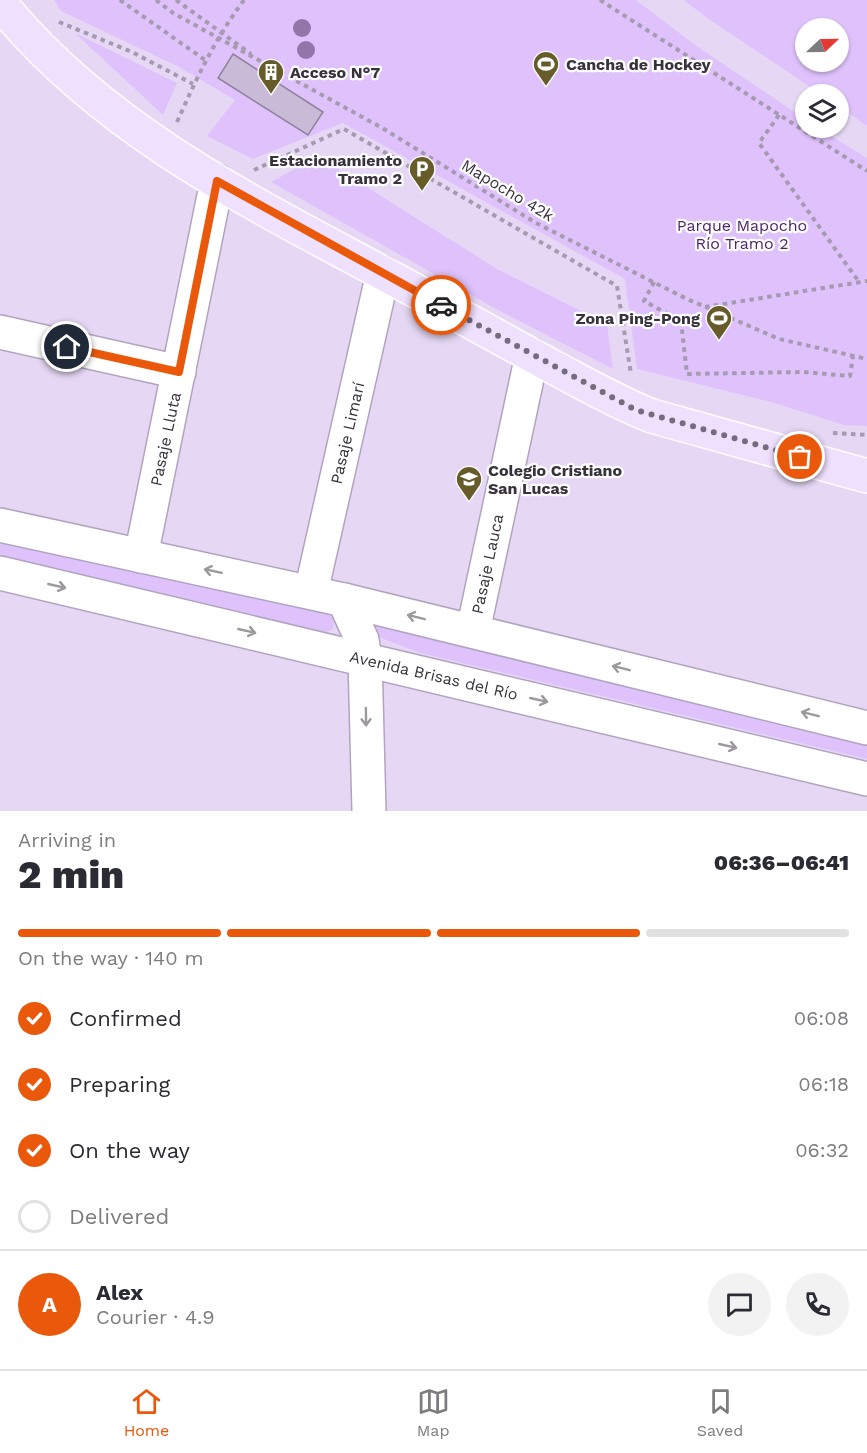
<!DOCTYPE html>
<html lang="en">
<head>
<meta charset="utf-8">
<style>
	:root { --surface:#fff; --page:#f2f2f3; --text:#2b2b33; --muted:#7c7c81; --line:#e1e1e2; --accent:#ea580c }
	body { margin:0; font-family:"Work Sans",sans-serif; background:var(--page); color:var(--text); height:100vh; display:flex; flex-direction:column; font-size:22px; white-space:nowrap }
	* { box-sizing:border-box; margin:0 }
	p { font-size:20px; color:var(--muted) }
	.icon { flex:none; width:33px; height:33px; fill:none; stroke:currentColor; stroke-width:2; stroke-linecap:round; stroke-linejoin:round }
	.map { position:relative; height:811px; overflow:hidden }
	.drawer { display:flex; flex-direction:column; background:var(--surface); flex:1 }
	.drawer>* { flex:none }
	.needle { width:39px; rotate:68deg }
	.fabs { position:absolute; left:795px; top:18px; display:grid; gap:12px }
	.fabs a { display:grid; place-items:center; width:54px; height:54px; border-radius:50%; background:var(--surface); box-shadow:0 2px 4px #0004; font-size:30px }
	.pin { position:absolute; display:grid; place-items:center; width:51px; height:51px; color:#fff; margin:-26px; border:3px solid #fff; border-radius:50%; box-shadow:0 2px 6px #0007 }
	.courier { position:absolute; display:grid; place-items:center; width:60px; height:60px; margin:-30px; border:4px solid #ea580c; border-radius:50%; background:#fff; color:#222; box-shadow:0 2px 8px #0007 }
	.head em { font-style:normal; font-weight:800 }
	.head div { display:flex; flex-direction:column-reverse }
	.head { display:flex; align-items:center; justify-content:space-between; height:102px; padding:0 18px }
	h1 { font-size:39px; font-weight:800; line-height:45px }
	.bar { display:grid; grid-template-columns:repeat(4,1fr); gap:9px 6px; align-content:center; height:72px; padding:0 18px }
	.bar i { height:8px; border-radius:4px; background:var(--line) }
	.bar .on { background:var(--accent) }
	.bar p { grid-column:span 4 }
	.line { display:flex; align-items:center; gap:15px; padding:0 18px; border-top:2px solid var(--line) }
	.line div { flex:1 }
	.round { display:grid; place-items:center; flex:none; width:63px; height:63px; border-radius:32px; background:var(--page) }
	ol { padding:0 18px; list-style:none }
	li { display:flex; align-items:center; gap:18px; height:66px }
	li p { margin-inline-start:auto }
	li .icon { padding:6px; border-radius:50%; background:var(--accent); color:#fff; stroke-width:4 }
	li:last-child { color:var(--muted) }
	li i { width:33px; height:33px; border:3px solid var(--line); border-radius:50% }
	.tab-bar { display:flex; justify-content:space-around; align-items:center; height:84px; border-top:2px solid var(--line); background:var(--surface); font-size:16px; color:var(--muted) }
	.tab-bar a { display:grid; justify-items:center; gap:3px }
	.tab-bar .on { color:var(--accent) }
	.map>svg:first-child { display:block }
</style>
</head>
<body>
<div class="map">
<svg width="867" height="811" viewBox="0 0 867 811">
	<rect width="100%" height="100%" fill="#e6d8f5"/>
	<g fill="#dfc2fc" fill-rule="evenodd">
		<polygon points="54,0 636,0 695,45 805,119 806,128 818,128 867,158 867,426 844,425 771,402 637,369 625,279 343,123 253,159 207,136 235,100 179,67 61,11"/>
		<path d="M684,0h183v126l-28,-20 -1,-12h-17l-111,-74zM806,28h32v34h-32z"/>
		<polygon points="75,33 177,83 163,115"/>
		<polygon points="311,160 330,164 497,269 607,324 613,369 498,310 271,182"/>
		<polygon points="0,539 328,613 334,620 333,629 326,632 0,561"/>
		<polygon points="371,616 867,735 867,759 420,653 373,635"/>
	</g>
	<polygon fill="#c9bbd7" stroke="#8f829d" stroke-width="1.5" points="233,54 323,112 308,135 218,78"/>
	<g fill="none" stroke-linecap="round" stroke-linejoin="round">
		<g stroke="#b1a4bf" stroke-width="36">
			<g id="minor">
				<polyline points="0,332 179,372"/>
				<polyline points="0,525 344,600 867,728"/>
				<polyline points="141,556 217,181"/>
				<polyline points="0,573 867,779"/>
				<polyline points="311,592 383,273"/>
				<polyline points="344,600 362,640 365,659 369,811"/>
				<polyline points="473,631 532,355"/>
			</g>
		</g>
		<g stroke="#fff" stroke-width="36">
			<path id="major" d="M0,3c110,136 274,210 423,292 44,25 88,49 132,73 32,17 63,35 97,48l215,60"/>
		</g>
		<g stroke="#a59ab0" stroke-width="4" stroke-dasharray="4.5 4.5" stroke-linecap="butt">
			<polyline points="120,0 205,60"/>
			<polyline points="156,0 173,13 384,129 536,223 687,299 779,339 867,359"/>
			<polyline points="176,0 251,54"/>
			<polyline points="600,0 867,171"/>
			<polyline points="59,22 132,52 193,84"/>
			<polyline points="779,115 759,143 859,282"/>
			<path d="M177,122c20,-45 38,-83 67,-122"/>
			<polyline points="254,170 344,129 617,286 631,374"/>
			<polyline points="654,282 644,301 681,321 687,374 803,372 850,376 853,356"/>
			<polyline points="705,307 867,281"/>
			<polyline points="833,433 867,435"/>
		</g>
		<use href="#minor" stroke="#fff" stroke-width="33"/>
		<use href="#major" stroke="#efe0fe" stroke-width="33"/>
	</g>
	<g fill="#9275a9">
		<circle cx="302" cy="28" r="9"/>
		<circle cx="306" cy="50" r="9"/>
	</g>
	<defs><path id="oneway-shaft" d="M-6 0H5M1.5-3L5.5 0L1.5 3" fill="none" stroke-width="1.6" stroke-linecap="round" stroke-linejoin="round" transform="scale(1.5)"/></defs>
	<g stroke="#9c989e">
		<use href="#oneway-shaft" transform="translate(213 571) rotate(-168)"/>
		<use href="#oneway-shaft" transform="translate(57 586) rotate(13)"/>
		<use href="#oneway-shaft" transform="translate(416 617) rotate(-166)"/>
		<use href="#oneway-shaft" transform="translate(247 631) rotate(13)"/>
		<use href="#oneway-shaft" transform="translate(621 668) rotate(-166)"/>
		<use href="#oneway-shaft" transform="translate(539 700) rotate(13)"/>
		<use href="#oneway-shaft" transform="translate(810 714) rotate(-166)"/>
		<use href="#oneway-shaft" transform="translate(366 717) rotate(89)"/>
		<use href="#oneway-shaft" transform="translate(728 746) rotate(13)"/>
	</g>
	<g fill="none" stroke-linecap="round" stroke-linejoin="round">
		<polyline stroke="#756c7d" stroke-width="6" stroke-dasharray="0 10.8" points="441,305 636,410 800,457"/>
		<polyline stroke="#ea580c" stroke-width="8" points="67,347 179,372 217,181 441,305"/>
	</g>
	<defs>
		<g id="stadium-pin" transform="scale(1.35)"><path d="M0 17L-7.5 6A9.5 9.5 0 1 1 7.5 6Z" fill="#675c29" stroke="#fff"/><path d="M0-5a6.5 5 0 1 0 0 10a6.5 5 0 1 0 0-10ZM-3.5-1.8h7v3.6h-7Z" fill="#fff"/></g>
		<g id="building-pin" transform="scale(1.35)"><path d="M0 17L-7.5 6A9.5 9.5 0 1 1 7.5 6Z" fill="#675c29" stroke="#fff"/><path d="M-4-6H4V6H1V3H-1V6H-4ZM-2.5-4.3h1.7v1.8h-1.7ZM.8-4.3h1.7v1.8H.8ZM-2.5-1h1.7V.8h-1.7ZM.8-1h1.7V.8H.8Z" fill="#fff"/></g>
		<g id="parking-pin" transform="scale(1.35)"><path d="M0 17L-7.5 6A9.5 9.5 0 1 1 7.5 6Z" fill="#675c29" stroke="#fff"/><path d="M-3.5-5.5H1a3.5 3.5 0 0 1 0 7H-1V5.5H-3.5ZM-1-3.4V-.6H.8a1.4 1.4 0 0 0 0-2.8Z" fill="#fff"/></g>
		<g id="school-pin" transform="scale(1.35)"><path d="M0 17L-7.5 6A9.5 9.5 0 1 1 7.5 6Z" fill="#675c29" stroke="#fff"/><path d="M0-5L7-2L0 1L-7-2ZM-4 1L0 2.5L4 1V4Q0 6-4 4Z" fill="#fff"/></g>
	</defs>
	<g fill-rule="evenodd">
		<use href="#stadium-pin" x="546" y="64"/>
		<use href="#building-pin" x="271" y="72"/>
		<use href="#parking-pin" x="422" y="169"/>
		<use href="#stadium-pin" x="719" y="318"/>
		<use href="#school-pin" x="469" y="479"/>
	</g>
	<g text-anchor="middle" stroke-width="4.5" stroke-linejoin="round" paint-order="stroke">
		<g font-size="16" font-weight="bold" fill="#38323d" stroke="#fff" text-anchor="start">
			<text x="566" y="70">Cancha de Hockey</text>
			<text x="290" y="78">Acceso N°7</text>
			<text x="402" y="166" text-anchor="end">Estacionamiento<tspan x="402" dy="18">Tramo 2</tspan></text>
			<text x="700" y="324" text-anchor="end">Zona Ping-Pong</text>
			<text x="488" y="476">Colegio Cristiano<tspan x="488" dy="18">San Lucas</tspan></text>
		</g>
		<g font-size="16" fill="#38323d" stroke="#fff">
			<text transform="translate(508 190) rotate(31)" y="6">Mapocho 42k</text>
			<text transform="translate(347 433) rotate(-77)" y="6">Pasaje Limarí</text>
			<text transform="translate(165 439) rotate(-78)" y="6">Pasaje Lluta</text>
			<text transform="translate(487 564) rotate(-78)" y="6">Pasaje Lauca</text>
			<text transform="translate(434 675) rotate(13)" y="6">Avenida Brisas del Río</text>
		</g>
		<g font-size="16" fill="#4d246b" stroke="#fff">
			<text x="742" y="231">Parque Mapocho<tspan x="742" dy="18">Río Tramo 2</tspan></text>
		</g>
	</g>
</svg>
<div class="fabs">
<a><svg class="needle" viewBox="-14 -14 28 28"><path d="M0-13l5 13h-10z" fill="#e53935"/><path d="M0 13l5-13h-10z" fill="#7c7c81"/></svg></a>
<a><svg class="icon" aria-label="layers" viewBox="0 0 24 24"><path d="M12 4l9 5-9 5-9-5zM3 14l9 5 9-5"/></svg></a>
</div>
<div class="pin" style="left:800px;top:457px;background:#ea580c"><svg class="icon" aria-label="bag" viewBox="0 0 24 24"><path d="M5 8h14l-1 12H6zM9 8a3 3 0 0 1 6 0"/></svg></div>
<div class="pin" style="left:67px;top:347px;background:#1f2937"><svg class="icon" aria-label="home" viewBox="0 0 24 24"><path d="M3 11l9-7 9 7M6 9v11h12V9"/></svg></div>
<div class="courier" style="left:441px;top:305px"><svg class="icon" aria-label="car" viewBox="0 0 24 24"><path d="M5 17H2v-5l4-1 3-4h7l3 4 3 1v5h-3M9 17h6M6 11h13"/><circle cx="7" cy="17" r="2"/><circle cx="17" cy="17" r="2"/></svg></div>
</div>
<section class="drawer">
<div class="head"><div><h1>2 min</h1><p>Arriving in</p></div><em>06:36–06:41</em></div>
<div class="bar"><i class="on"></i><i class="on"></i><i class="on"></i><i></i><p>On the way · 140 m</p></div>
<ol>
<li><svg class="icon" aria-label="check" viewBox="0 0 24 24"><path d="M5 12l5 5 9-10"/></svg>Confirmed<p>06:08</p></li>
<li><svg class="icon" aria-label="check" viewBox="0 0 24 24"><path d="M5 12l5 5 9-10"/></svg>Preparing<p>06:18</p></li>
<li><svg class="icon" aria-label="check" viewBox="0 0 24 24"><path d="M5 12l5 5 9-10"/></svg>On the way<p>06:32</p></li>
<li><i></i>Delivered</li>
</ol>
<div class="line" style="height:108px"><b class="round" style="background:var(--accent);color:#fff">A</b><div><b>Alex</b><p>Courier · 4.9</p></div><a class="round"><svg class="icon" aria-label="chat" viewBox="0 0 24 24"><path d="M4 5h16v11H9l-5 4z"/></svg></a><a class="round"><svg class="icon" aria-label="phone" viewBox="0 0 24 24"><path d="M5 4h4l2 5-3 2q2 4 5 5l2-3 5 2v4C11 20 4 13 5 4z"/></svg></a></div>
</section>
<nav class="tab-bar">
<a class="on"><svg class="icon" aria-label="home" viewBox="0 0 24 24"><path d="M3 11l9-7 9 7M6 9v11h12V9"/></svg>Home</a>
<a><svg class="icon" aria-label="map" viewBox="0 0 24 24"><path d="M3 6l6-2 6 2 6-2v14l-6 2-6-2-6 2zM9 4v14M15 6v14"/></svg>Map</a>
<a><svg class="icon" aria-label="saved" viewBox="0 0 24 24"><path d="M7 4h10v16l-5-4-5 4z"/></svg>Saved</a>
</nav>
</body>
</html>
